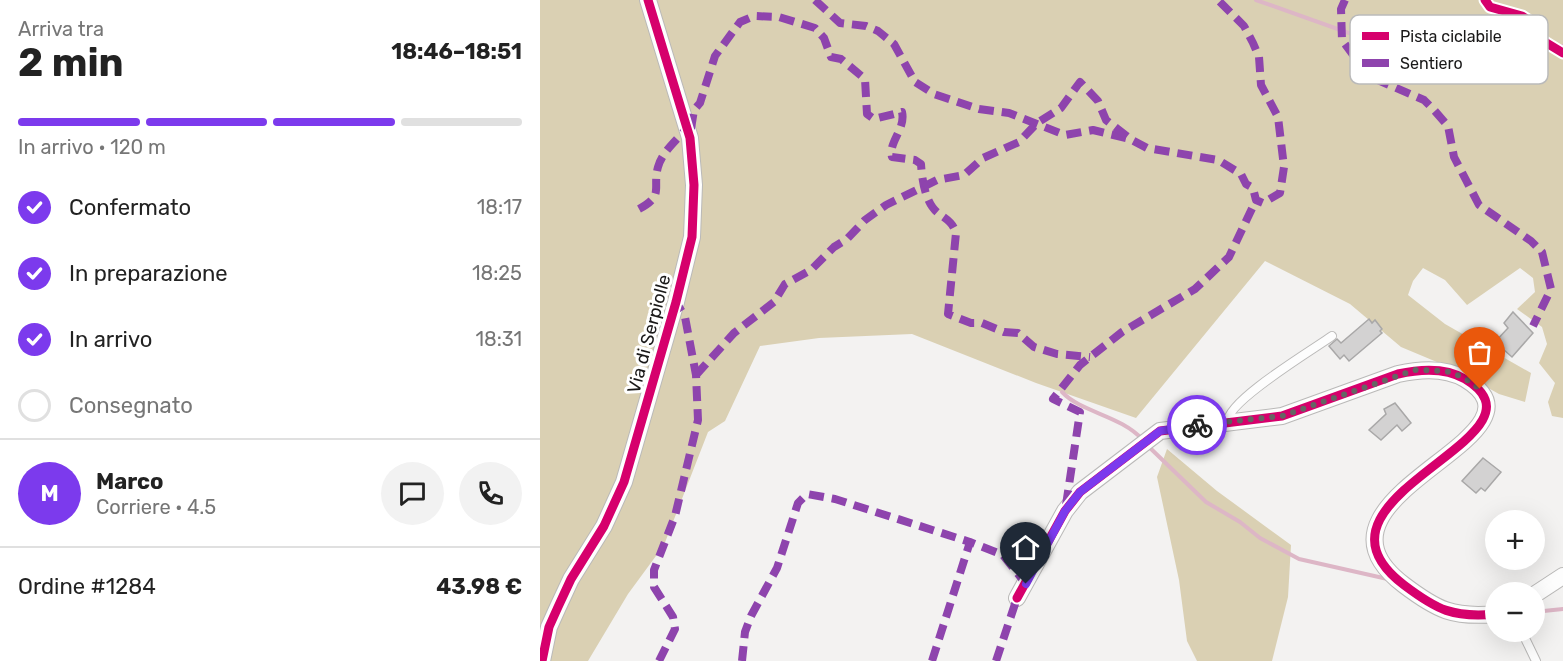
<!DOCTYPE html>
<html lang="it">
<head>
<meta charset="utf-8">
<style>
	:root { --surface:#fff; --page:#f2f2f2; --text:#222; --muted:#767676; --line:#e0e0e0; --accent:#7c3aed }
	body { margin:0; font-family:Rubik,sans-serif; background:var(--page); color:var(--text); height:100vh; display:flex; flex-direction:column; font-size:22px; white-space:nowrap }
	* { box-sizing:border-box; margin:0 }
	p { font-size:20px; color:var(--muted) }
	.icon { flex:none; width:33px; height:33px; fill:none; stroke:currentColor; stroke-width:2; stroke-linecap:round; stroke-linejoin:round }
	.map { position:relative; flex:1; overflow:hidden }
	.side { display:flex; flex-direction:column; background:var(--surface); width:540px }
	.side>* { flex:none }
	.fabs { position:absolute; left:945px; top:510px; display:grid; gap:12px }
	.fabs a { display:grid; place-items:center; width:60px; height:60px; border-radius:50%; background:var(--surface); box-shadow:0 6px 24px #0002; font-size:30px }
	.pin { position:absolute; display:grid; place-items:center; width:51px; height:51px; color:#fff; margin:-62px -26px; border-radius:50% 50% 50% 0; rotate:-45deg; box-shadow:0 0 6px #0007 }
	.pin .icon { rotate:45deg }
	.courier { position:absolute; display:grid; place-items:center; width:60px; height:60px; margin:-30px; border:4px solid #7c3aed; border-radius:50%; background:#fff; color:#222; box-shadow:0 2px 8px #0007 }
	.summary em { font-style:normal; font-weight:700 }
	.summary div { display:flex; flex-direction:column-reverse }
	.summary { display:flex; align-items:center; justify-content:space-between; height:102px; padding:0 18px }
	h1 { font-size:39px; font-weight:700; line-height:45px }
	.bar { display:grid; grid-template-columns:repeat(4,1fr); gap:9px 6px; align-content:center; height:72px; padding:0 18px }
	.bar i { height:8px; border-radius:4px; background:var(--line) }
	.bar .active { background:var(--accent) }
	.bar p { grid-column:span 4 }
	.line { display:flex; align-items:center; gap:15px; padding:0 18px; border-top:2px solid var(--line) }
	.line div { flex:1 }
	.round { display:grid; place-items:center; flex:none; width:63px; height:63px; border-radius:32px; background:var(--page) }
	ol { padding:0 18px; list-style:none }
	li { display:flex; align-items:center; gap:18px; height:66px }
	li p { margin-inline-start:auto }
	li .icon { padding:6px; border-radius:50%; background:var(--accent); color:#fff; stroke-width:4 }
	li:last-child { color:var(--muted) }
	li i { width:33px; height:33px; border:3px solid var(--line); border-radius:50% }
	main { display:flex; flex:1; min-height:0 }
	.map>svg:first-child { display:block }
</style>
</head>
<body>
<main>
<section class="side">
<div class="summary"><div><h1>2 min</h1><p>Arriva tra</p></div><em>18:46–18:51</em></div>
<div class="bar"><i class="active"></i><i class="active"></i><i class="active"></i><i></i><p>In arrivo · 120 m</p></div>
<ol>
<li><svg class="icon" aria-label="check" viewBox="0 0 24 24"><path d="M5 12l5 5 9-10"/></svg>Confermato<p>18:17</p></li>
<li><svg class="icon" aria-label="check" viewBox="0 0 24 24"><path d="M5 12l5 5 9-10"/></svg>In preparazione<p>18:25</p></li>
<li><svg class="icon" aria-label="check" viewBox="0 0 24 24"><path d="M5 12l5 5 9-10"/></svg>In arrivo<p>18:31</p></li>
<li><i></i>Consegnato</li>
</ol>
<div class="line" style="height:108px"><b class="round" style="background:var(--accent);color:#fff">M</b><div><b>Marco</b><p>Corriere · 4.5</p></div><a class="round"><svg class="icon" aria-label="chat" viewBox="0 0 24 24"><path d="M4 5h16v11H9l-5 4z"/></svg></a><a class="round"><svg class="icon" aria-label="phone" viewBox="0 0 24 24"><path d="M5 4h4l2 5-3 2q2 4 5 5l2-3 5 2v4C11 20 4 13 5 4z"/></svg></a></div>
<div class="line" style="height:78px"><div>Ordine #1284</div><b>43.98 €</b></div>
</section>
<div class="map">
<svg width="1023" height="661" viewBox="0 0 1023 661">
	<rect width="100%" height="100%" fill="#f3f2f1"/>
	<g fill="#dad0b3">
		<polygon points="0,0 1023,0 1023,418 1012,416 1008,402 1015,383 999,363 1007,344 1002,327 977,309 995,292 993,278 980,268 927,305 905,280 883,268 873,281 868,295 905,324 991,373 985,402 959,394 916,370 861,347 810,304 725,261 596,418 496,383 372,334 279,338 220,346 185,421 168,432 124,545 88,594 48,661 0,661"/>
		<polygon points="627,449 677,491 751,545 748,597 732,661 657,661 647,641 639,580 617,477"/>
	</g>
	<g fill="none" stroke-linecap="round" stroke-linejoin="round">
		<g stroke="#ddb6c6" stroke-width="4">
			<polyline points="716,0 837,43 939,62 1023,46"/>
			<path d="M522,392c20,21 58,23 81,48"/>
			<polyline points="608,446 666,502 700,522 720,538 759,559 852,580"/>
			<polyline points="994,612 1023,609"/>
		</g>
	</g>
	<g fill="#d3d2d2" stroke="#a9a8a8" stroke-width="1.5">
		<polygon points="973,312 993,333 972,357 955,342 968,328 964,323"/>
		<polygon points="829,319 832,323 835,320 842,329 840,331 842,333 809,361 804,355 800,359 789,346 797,339 801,343"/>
		<polygon points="855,403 871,423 862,431 857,425 841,440 829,430 846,414 844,409"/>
		<polygon points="943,458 961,472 945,491 941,488 936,493 922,481"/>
	</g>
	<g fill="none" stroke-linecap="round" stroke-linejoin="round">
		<g stroke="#bab9b8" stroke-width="10">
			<g id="service">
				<path d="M688,422c-3,-20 86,-73 104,-86"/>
				<polyline points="982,632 996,661"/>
			</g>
		</g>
		<g stroke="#bab9b8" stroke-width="18">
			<g id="minor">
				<polyline points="994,595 1023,576"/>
				<path d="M477,598l48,-87 15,-19 80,-61 122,-15 116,-42c22,-5 47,-7 67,5 98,59 -178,117 -61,206 33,25 49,33 92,29"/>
				<polyline points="2,661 9,627 18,607 31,579 64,526 84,482 136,302 152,237 154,185 150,138 108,0"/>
			</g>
		</g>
		<use href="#service" stroke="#fdfdfd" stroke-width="8"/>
		<use href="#minor" stroke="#fdfdfd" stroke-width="16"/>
		<g stroke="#8e44ad" stroke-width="8" stroke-dasharray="15 8" stroke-linecap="butt">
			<polyline points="275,0 300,23 326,26 338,31 354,44 375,82 394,94 439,109 469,113 525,135 553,130 590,139 607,148 678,160 701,174 706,184 713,188 716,200 723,203 740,193 744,167 738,117 721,85 719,57 713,43 704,26 678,0"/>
			<polyline points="805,0 801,9 802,40 819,63 833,78 884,100 894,110 908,126 914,157 939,205 991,241 1002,252 1011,289 993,326"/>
			<path d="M151,129l3,-19 6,-7 15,-47 25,-34 14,-6 25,1 36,11 9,10 7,19 10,2 24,20 2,35 7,5 28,-7c4,17 -14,30 -10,45l23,3 6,4c1,15 4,39 17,49 9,7 14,8 18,20l-8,81 23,9h11l22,9 14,1 16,14 23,7 33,3"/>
			<path d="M99,209c26,-14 13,-20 19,-42 4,-15 19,-27 28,-38"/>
			<polyline points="156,375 194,333 234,302 245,284 271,270 294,247 307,239 325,220 346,205 397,180 424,175 443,158 479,142 497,123 521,108 540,82 558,101 566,120 588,137"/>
			<polyline points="526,505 540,412 513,399 540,365 582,332 655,289 689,257 716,200"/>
			<polyline points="119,661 135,629 133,617 114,587 114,570 135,516 158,420 156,375 145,317 136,302"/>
			<polyline points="202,661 205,632 211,616 237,568 258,503 267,494 295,499 430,542"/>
			<polyline points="392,661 430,542 463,555 486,584"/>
			<polyline points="456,661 477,598"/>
		</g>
		<g stroke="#fff" stroke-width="13">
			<g id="cycleway">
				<polyline points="945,0 950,7 982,16 994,24 1000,39 1023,53"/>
				<path d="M477,598l48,-87 15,-19 80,-61 122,-15 116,-42c22,-5 47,-7 67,5 98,59 -178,117 -61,206 33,25 49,33 92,29"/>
				<polyline points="2,661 9,627 18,607 31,579 64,526 84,482 136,302 152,237 154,185 150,138 108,0"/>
			</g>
		</g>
		<use href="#cycleway" stroke="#d6006c" stroke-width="9"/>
	</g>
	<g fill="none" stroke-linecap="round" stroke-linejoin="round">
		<polyline stroke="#656464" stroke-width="6" stroke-dasharray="0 10.8" points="657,425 742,416 875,370 906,371 923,377 940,389"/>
		<polyline stroke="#7c3aed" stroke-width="8" points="486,584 525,511 540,492 620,431 657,425"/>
	</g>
	<g text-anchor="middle" stroke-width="6" stroke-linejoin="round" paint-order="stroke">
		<g font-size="18" fill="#191818" stroke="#fff">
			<text transform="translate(109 334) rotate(-75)" y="6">Via di Serpiolle</text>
		</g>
	</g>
	<rect x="810" y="15" width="198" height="69" rx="9" fill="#fff" stroke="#bababa" stroke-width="1.5"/>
	<rect x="822" y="32" width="27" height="8" fill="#d6006c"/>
	<rect x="822" y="59" width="27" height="8" fill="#8e44ad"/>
	<g font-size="16" fill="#191818">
		<text x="860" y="42">Pista ciclabile</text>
		<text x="860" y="69">Sentiero</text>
	</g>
</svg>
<div class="fabs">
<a>+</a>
<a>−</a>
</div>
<div class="pin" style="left:940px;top:389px;background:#ea580c"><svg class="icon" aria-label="bag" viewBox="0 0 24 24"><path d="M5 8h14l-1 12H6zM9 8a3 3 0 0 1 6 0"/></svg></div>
<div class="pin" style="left:486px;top:584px;background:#1f2937"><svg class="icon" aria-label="home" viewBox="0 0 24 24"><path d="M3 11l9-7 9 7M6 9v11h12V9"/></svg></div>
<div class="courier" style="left:657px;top:425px"><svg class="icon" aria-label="bike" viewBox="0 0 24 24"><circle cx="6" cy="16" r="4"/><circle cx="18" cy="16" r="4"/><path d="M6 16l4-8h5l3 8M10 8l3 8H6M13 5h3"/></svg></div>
</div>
</main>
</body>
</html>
